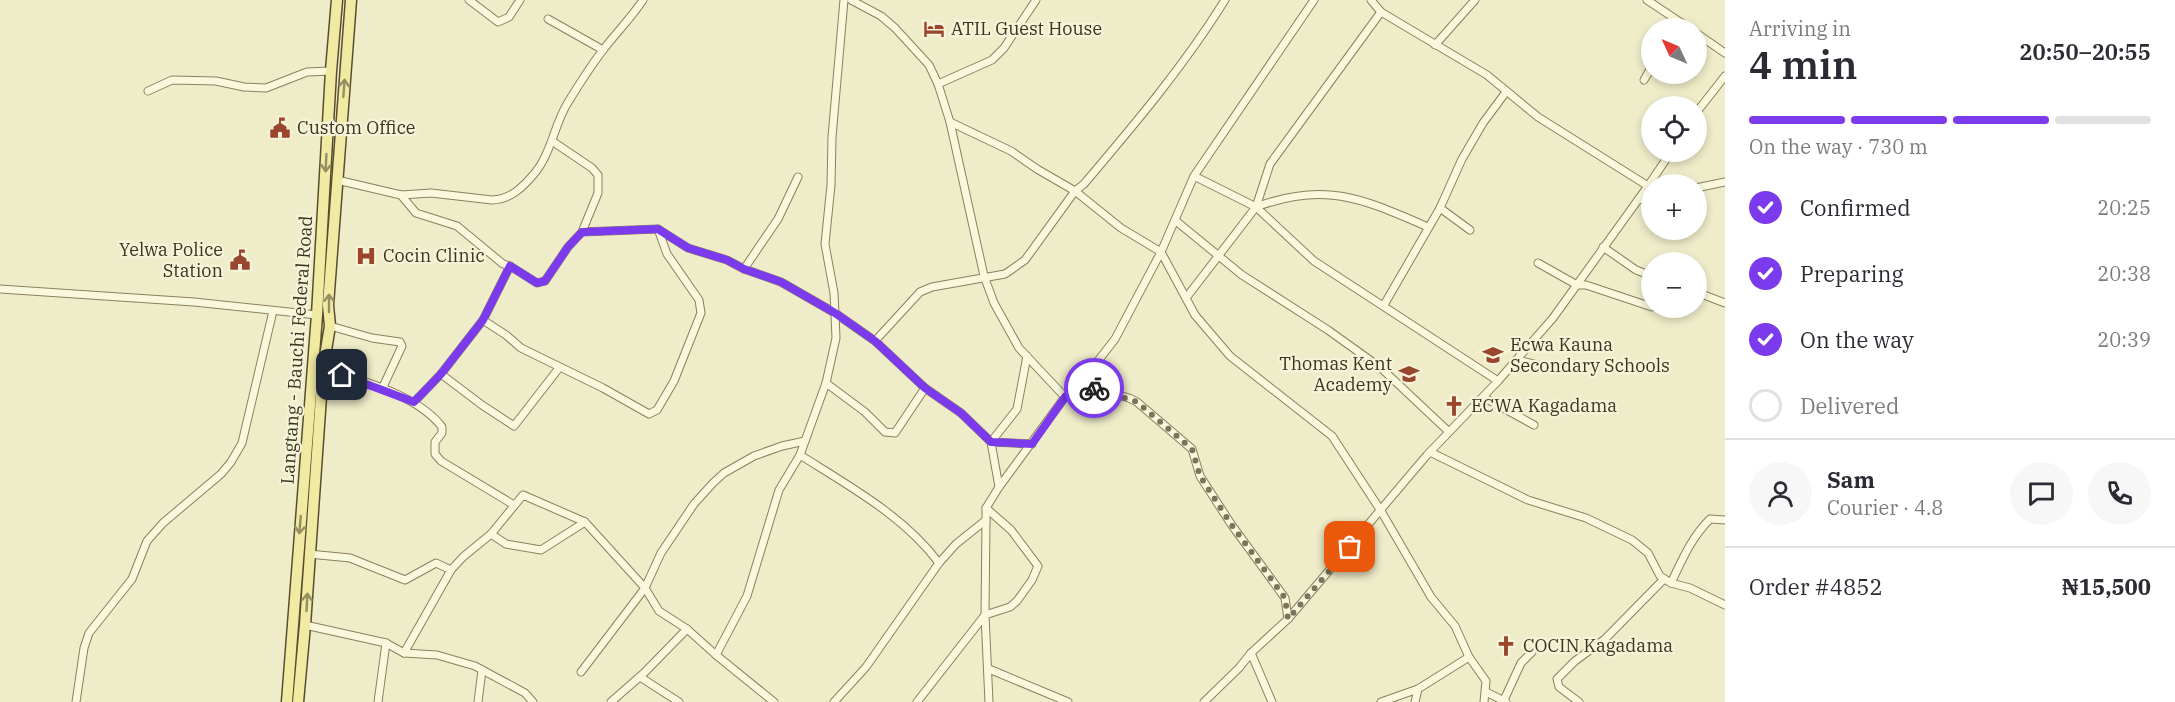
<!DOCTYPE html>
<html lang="en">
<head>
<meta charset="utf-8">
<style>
	:root { --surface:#fff; --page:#f7f7f7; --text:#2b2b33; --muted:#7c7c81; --line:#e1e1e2; --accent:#7c3aed }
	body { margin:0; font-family:"IBM Plex Serif",serif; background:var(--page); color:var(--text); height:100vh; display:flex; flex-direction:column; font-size:22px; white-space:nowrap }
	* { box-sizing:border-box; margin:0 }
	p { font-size:20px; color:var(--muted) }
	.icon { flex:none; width:33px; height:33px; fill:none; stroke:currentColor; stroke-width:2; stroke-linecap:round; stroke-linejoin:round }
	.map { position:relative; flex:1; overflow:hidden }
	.panel { display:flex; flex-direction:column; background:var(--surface); width:450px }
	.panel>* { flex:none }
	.needle { width:39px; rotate:314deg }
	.fabs { position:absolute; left:1641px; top:18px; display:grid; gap:12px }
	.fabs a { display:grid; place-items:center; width:66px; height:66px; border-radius:50%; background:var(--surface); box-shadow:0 3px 9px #0003; font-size:30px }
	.pin { position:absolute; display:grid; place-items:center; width:51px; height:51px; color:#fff; margin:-26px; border-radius:12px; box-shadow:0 3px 9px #0006 }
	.courier { position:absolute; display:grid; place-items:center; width:60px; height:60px; margin:-30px; border:4px solid #7c3aed; border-radius:50%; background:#fff; color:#222; box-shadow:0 2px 8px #0007 }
	.headline em { font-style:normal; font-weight:600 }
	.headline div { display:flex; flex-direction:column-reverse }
	.headline { display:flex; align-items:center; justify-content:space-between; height:102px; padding:0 24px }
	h1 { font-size:39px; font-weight:600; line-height:45px }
	.bar { display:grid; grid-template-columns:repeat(4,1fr); gap:9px 6px; align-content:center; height:72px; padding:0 24px }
	.bar i { height:8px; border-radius:4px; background:var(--line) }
	.bar .active { background:var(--accent) }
	.bar p { grid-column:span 4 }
	.line { display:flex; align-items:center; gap:15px; padding:0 24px; border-top:2px solid var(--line) }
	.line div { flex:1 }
	.round { display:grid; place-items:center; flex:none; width:63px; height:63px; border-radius:32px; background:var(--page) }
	ol { padding:0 24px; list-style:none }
	li { display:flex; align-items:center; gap:18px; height:66px }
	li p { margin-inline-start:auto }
	li .icon { padding:6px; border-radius:50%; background:var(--accent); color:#fff; stroke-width:4 }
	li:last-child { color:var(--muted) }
	li i { width:33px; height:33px; border:3px solid var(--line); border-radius:50% }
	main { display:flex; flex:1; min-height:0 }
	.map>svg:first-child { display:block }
</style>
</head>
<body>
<main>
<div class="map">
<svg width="1725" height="702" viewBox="0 0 1725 702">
	<rect width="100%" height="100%" fill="#efecc9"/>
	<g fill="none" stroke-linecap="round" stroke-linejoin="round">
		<g stroke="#8b805d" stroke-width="9">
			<g id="street">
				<polyline points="469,0 498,22 509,17 520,0"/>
				<polyline points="851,0 881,16 895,28 929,65 938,84 950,122 984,276 994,303 1019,348 1065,397"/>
				<polyline points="1371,0 1381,12 1487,75 1538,117 1648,186"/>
				<polyline points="1647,0 1689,28"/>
				<polyline points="548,19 603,50"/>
				<polyline points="1696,33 1725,53"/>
				<polyline points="1435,45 1475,0"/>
				<polyline points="1644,80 1652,66"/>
				<polyline points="938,84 992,60 1004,48 1036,0"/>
				<polyline points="148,91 172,80 216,81 244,87 266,88 307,72 331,71"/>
				<polyline points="1696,113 1725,76"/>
				<polyline points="950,122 1011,151 1037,169 1075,191 1121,228 1161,252 1195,315 1230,356 1332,436 1381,511 1431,597 1455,626 1469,657 1486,681 1484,702"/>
				<polyline points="1194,176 1256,207 1314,261 1498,381"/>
				<polyline points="337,180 401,195 416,213 457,226 503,264 510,266 483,320 441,374 414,402"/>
				<polyline points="1696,188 1725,182"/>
				<path d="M401,195l30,-2 61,7c19,-1 30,-12 42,-26 17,-20 20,-48 33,-70 11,-18 23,-37 36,-54 13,-17 28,-32 40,-50"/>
				<polyline points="1638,200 1652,197"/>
				<path d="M1256,207c70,-26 107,-8 172,20"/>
				<polyline points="1440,208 1470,230"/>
				<polyline points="1176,221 1242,275 1328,330 1381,368 1448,431"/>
				<polyline points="582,232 658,229 688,248 727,260 744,269 781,282 835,313 875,341 925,388 961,413 991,442 999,487"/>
				<polyline points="1603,247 1636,270 1652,276"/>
				<polyline points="1538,263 1577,285 1586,285 1652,307"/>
				<polyline points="510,266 537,283 545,281 568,247 582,232 598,193 598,175 592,168 552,141"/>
				<polyline points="744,269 778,219 798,177"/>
				<polyline points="0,289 194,302 317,315"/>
				<polyline points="1696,292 1725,303"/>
				<polyline points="1186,298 1256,207 1270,164 1381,12"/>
				<polyline points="1384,305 1440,208 1462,159 1483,123 1506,92"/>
				<polyline points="483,320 506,335 521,348 603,388 649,414 657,410 674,381 701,313 699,300 667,254 658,229"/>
				<polyline points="330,326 372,338 400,342 402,346 382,389"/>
				<path d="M875,341l45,-49 12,-5 73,-13 20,-14 50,-69 9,-7c50,-59 100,-118 141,-184"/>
				<polyline points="1517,360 1546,367 1561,368"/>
				<path d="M323,368c38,13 94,26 119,59v6l-7,9v12l6,7 73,44"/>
				<polyline points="441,374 482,405 514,426 559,368"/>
				<polyline points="826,383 865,412 885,432 895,433 925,388"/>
				<polyline points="1080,384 1129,398 1137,402 1192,449 1200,476 1231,524 1285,598 1288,619"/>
				<polyline points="1483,397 1534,425"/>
				<polyline points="991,442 1017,409 1027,356"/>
				<polyline points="991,442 1032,444"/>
				<polyline points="1430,452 1528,500 1586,518 1632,540 1648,553 1660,576 1671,583 1690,588 1725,605"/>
				<path d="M800,455c49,31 104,61 139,108"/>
				<polyline points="986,520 985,615 989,702"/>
				<polyline points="491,534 506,544 541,550 585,522"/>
				<polyline points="309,554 350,558 405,580 436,563 451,570"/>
				<path d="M1671,583c11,-23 20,-45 39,-64l15,1"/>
				<polyline points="305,625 386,643 404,653 437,655 475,666 525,693 533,702"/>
				<polyline points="404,653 451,570 463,557 491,534 523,495 585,522 645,588 659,611 687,629 716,655 774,702"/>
				<polyline points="1251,653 1272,702"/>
				<polyline points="716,655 747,596 779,490 800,455 826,383 836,338 834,293 825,244 831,185 832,137 844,0"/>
				<polyline points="989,669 1068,702"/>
				<polyline points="581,672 645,588 661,553 694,504 713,483 724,473 754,456 782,446 805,441"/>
				<polyline points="640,677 679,702"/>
				<polyline points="1486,692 1506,702"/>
				<polyline points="1504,700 1521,663 1532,652"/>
				<polyline points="76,702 84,648 89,633 132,579 147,541 163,523 221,474 231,462 242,443 273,311"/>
				<polyline points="378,702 386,643"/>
				<polyline points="478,702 482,670"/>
				<polyline points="611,702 644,673 687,629"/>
				<polyline points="834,702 866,667 939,563 956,544 986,520 986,508 999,487 1065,397 1080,384 1115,339 1161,252 1194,176 1314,0"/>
				<polyline points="917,702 985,615 1010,607 1017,601 1032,580 1038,566 1011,530 986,508"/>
				<polyline points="1204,702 1239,668 1251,653 1288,619 1427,455 1498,381 1553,318 1648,186 1671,152"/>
				<polyline points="1381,702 1418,689 1469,657"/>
				<polyline points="1415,702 1418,689"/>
				<polyline points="1579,702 1559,687 1557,679 1575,661 1605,639 1664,579"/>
			</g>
		</g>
		<g stroke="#594d31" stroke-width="13">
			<g id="primary">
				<polyline points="287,702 317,315 331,71 337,0"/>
				<polyline points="298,702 305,625 323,368 330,326 328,305 351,0"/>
			</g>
		</g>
		<use href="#street" stroke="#f9f7dc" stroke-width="7"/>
		<use href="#primary" stroke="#f0eaa2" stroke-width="10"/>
	</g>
	<defs><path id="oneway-shaft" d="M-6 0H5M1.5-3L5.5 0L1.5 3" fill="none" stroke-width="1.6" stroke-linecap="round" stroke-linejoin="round" transform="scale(1.5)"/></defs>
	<g stroke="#968f62">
		<use href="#oneway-shaft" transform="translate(344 88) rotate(-86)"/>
		<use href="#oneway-shaft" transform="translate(326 163) rotate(93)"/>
		<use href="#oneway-shaft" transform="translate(329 303) rotate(-90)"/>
		<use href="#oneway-shaft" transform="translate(300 525) rotate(95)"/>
		<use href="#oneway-shaft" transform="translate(307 602) rotate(-87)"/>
	</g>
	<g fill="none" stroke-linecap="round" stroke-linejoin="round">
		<polyline stroke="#7a745c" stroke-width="6" stroke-dasharray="0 10.8" points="1094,388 1137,402 1192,449 1200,476 1231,524 1285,598 1288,619 1350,547"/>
		<polyline stroke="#7c3aed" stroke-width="8" points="342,375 414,402 441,374 483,320 510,266 537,283 545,281 568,247 582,232 658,229 688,248 727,260 744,269 781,282 835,313 875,341 925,388 961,413 991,442 1032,444 1065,397 1080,384 1094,388"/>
	</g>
	<defs>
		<g id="hotel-bare" transform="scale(1.62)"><path d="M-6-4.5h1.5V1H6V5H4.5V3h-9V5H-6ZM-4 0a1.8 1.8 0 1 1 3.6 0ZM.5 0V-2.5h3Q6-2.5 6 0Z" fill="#9a452d" stroke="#f6f4d8" stroke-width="2.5" paint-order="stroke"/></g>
		<g id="civic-bare" transform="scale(1.62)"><path d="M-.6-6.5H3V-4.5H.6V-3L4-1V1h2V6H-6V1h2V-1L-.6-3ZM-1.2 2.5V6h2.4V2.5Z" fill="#9a452d" stroke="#f6f4d8" stroke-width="2.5" paint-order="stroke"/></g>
		<g id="hospital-bare" transform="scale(1.62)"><path d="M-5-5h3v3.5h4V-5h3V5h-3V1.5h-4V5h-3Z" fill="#9a452d" stroke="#f6f4d8" stroke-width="2.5" paint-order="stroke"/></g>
		<g id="school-bare" transform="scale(1.62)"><path d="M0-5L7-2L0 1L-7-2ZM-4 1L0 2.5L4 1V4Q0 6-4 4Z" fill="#9a452d" stroke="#f6f4d8" stroke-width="2.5" paint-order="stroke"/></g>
		<g id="church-bare" transform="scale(1.62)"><path d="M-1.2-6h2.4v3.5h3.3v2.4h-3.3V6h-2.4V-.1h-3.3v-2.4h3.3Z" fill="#9a452d" stroke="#f6f4d8" stroke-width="2.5" paint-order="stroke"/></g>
	</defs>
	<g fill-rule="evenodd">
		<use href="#hotel-bare" x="934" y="29"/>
		<use href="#civic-bare" x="280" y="128"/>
		<use href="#hospital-bare" x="366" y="256"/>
		<use href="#civic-bare" x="240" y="260"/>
		<use href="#school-bare" x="1493" y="355"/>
		<use href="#school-bare" x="1409" y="374"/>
		<use href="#church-bare" x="1454" y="406"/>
		<use href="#church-bare" x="1506" y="646"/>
	</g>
	<g text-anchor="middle" stroke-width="4.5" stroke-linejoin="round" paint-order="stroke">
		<g font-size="18" fill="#3b3421" stroke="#f6f4d8" text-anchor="start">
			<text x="951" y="35">ATIL Guest House</text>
			<text x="297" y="134">Custom Office</text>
			<text x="223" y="256" text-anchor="end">Yelwa Police<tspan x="223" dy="21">Station</tspan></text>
			<text x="383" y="262">Cocin Clinic</text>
			<text x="1510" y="351">Ecwa Kauna<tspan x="1510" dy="21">Secondary Schools</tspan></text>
			<text x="1392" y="370" text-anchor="end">Thomas Kent<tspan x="1392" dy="21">Academy</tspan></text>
			<text x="1471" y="412">ECWA Kagadama</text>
			<text x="1523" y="652">COCIN Kagadama</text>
		</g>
		<g font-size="18" fill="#3b3421" stroke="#f6f4d8">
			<text transform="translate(297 350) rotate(-86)" y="6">Langtang - Bauchi Federal Road</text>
		</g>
	</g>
</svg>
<div class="fabs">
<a><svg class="needle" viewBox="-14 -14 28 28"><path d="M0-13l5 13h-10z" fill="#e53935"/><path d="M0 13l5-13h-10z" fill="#7c7c81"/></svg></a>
<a><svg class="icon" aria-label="locate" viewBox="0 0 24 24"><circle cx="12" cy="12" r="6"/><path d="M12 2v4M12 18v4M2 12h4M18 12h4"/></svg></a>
<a>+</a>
<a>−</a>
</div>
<div class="pin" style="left:1350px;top:547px;background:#ea580c"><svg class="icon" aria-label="bag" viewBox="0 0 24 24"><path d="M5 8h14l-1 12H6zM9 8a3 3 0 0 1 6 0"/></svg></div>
<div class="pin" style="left:342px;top:375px;background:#1f2937"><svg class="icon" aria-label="home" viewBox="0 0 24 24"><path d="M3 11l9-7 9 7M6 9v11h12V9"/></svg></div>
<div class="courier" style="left:1094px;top:388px"><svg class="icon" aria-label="bike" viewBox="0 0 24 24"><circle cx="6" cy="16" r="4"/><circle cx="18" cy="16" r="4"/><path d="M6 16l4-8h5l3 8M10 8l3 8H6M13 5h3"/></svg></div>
</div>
<section class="panel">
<div class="headline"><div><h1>4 min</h1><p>Arriving in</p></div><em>20:50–20:55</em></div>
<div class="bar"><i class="active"></i><i class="active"></i><i class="active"></i><i></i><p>On the way · 730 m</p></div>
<ol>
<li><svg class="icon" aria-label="check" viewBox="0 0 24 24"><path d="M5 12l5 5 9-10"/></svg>Confirmed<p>20:25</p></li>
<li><svg class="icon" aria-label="check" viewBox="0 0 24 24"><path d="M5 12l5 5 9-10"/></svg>Preparing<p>20:38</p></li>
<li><svg class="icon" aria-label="check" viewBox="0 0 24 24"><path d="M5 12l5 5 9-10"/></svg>On the way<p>20:39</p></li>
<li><i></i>Delivered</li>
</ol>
<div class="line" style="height:108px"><a class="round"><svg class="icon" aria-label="person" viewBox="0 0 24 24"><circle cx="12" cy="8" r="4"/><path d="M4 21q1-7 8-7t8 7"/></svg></a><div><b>Sam</b><p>Courier · 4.8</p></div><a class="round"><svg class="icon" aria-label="chat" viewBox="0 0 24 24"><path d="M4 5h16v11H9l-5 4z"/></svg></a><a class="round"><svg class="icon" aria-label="phone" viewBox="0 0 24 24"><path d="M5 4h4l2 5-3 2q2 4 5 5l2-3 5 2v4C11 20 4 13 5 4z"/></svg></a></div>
<div class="line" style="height:78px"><div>Order #4852</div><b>₦15,500</b></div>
</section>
</main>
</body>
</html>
